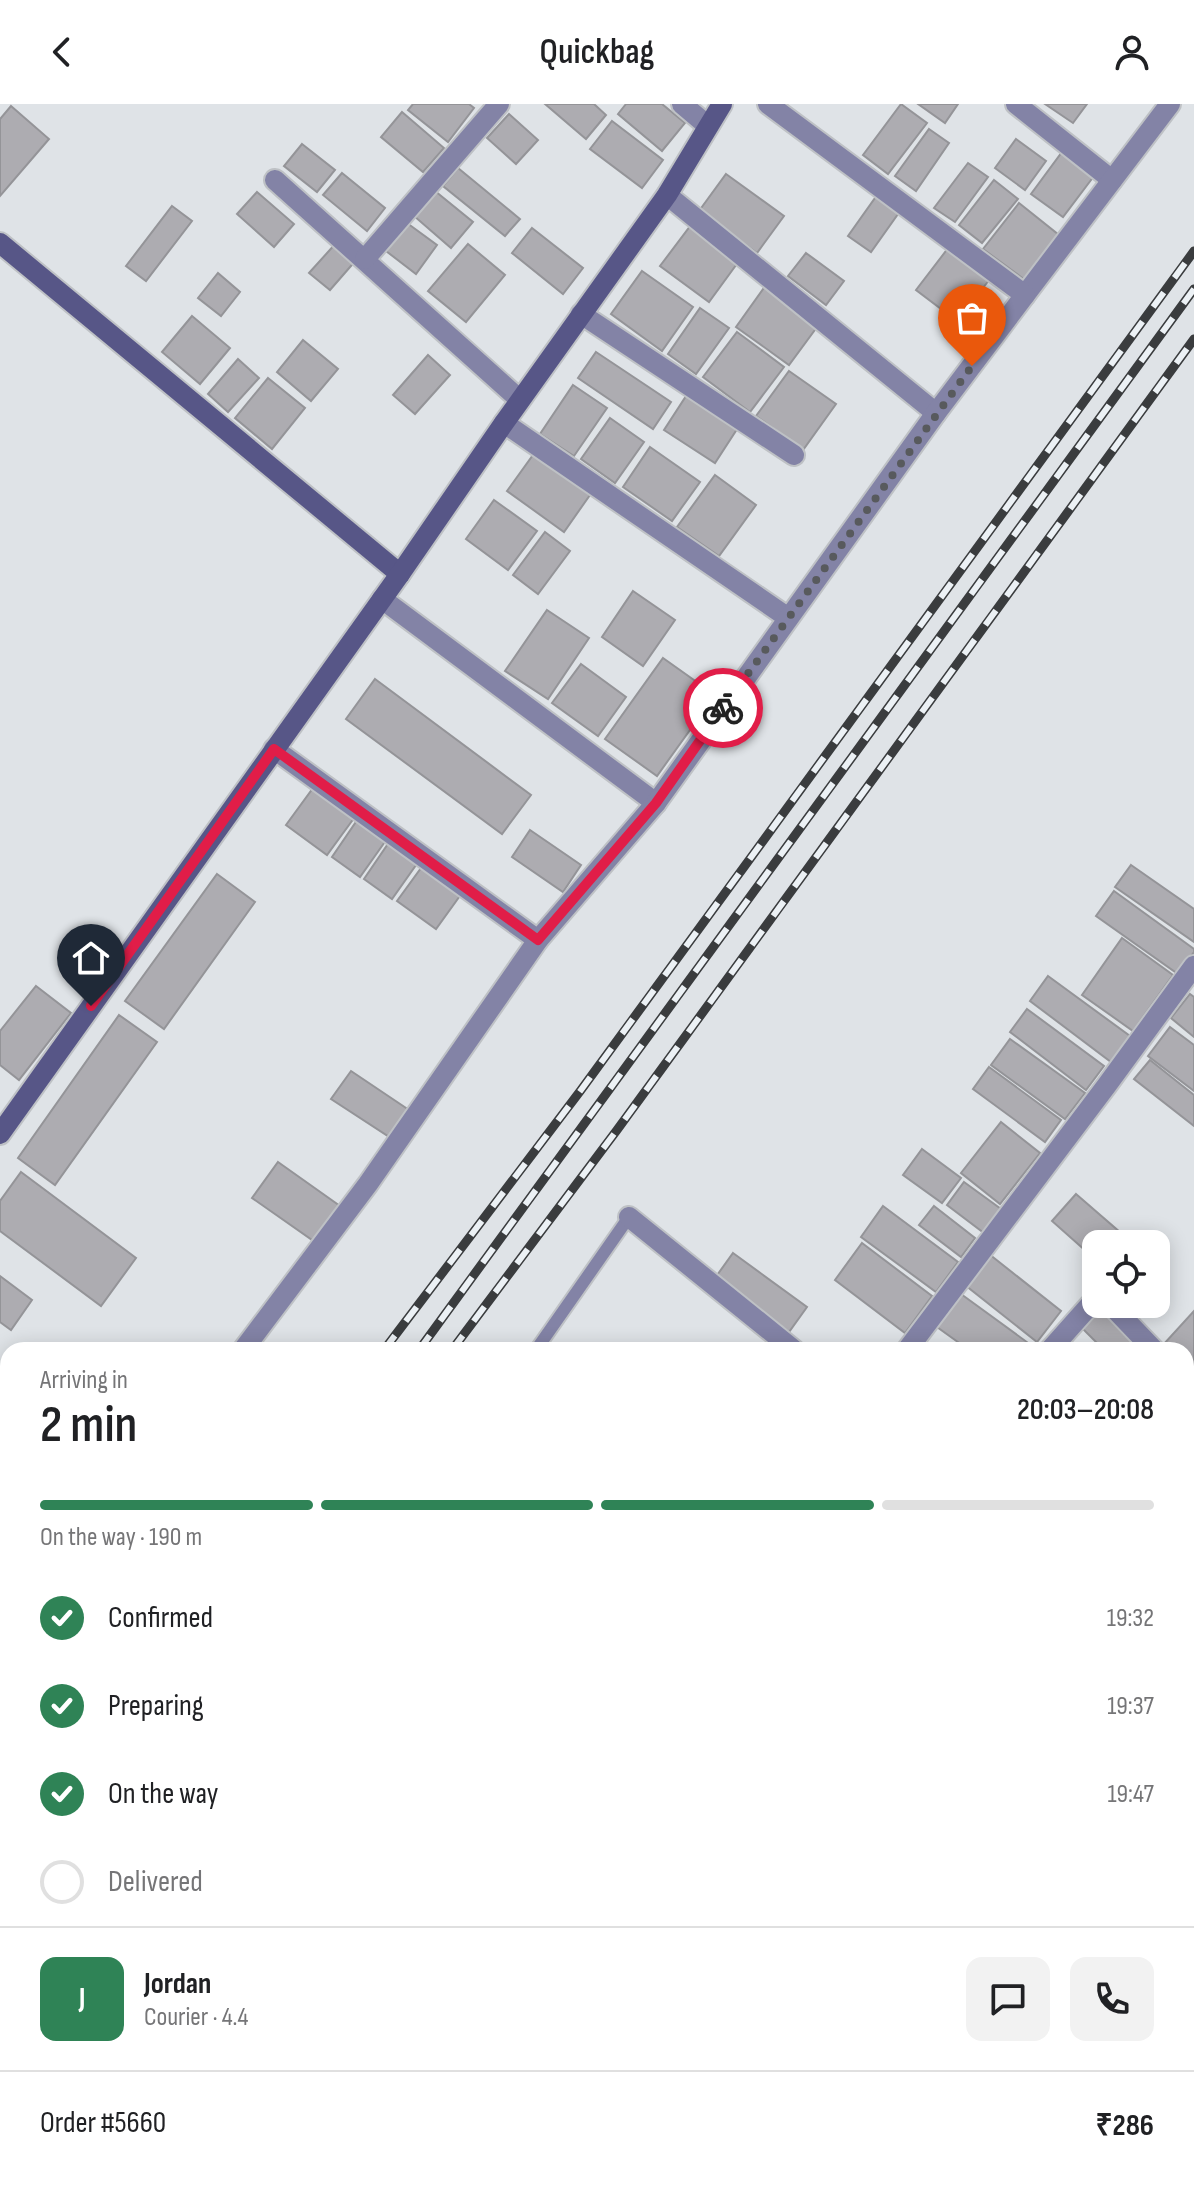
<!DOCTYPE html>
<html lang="en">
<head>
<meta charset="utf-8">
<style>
	:root { --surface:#fff; --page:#f2f2f2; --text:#202124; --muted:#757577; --line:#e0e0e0; --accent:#2f8356 }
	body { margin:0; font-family:"Sofia Sans Condensed",sans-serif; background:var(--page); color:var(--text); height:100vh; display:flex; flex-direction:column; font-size:30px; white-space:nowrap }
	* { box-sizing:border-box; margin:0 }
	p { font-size:26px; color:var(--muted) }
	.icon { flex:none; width:44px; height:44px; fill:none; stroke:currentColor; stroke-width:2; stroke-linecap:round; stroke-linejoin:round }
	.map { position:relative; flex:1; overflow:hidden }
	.panel { position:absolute; left:0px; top:1238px; width:1194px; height:850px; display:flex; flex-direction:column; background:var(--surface); border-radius:24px 24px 0 0; box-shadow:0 4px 20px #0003 }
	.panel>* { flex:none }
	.buttons { position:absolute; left:1082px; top:1126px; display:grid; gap:16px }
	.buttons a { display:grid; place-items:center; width:88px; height:88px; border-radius:16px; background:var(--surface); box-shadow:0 4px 20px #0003; font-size:40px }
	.pin { position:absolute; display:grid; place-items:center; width:68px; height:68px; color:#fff; margin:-82px -34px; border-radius:50% 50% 50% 0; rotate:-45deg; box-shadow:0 0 8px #0007 }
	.pin .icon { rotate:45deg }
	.courier { position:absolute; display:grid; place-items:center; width:80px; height:80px; margin:-40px; border:6px solid #e11d48; border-radius:50%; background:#fff; color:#222; box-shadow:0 2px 10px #0007 }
	.head em { font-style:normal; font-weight:600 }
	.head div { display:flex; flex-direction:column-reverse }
	.head { display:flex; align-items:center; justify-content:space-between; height:136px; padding:0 40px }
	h1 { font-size:52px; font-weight:600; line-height:60px }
	.bar { display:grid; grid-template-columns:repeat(4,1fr); gap:12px 8px; align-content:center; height:96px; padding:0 40px }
	.bar i { height:10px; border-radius:6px; background:var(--line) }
	.bar .current { background:var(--accent) }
	.bar p { grid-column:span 4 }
	.line { display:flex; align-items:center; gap:20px; padding:0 40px; border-top:2px solid var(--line) }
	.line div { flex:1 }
	.round { display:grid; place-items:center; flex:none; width:84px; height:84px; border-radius:16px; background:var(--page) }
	ol { padding:0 40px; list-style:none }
	li { display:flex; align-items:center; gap:24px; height:88px }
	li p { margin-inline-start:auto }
	li .icon { padding:8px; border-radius:50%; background:var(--accent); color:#fff; stroke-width:4 }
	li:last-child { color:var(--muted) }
	li i { width:44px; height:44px; border:4px solid var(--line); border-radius:50% }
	header { display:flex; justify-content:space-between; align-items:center; height:104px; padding:0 40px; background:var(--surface); font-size:36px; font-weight:600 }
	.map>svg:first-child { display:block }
</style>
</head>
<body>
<header><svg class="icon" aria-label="back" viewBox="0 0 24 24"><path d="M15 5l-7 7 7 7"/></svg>Quickbag<svg class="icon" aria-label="person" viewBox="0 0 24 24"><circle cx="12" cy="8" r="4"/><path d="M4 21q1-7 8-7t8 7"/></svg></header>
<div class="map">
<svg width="1194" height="2087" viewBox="0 0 1194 2087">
	<rect width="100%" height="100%" fill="#dfe3e7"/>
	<g fill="#adacb1" stroke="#949498" stroke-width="2">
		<polygon points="413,0 469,0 474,4 448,38 408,6"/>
		<polygon points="545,0 594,0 606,11 586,35"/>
		<polygon points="626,0 662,0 685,19 662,47 618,10"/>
		<polygon points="901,0 927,19 888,70 863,51"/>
		<polygon points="918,0 958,0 945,19"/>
		<polygon points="1045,0 1087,0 1073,19"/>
		<polygon points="11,2 49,35 0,92 0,15"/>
		<polygon points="402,8 444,44 423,68 381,33"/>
		<polygon points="509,10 538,36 516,60 487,34"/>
		<polygon points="612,17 663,56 642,84 590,45"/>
		<polygon points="929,25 949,39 916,87 895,72"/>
		<polygon points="1016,35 1046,57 1025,86 995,64"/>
		<polygon points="302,40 335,66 317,88 284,62"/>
		<polygon points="1062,48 1094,72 1063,113 1031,90"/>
		<polygon points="968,59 988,73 955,118 934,104"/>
		<polygon points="458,64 520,115 505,132 443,82"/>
		<polygon points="342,69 385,104 367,127 323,91"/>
		<polygon points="726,70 784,112 757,149 699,107"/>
		<polygon points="994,76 1018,95 982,139 959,121"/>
		<polygon points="435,87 473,118 451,144 414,112"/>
		<polygon points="880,87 903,103 871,148 848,132"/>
		<polygon points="257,88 294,120 274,143 237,110"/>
		<polygon points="1019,99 1059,131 1025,176 983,145"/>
		<polygon points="172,102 192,117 146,177 126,162"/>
		<polygon points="407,119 437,141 416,170 386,147"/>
		<polygon points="691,121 739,157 709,198 660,162"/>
		<polygon points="532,124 583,164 563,190 512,149"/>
		<polygon points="337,138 357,155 330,186 309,169"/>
		<polygon points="952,139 993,171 957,217 916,186"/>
		<polygon points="468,140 505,171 466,218 428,187"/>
		<polygon points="806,149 844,177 826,201 788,172"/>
		<polygon points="642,167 693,203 662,247 611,210"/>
		<polygon points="218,169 240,188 221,212 198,194"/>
		<polygon points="766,181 820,219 789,261 736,223"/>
		<polygon points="700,204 729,224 696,270 668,250"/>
		<polygon points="192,212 230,244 200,280 162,248"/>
		<polygon points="737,228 784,263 750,308 703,273"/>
		<polygon points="303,236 338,265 311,297 277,268"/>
		<polygon points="596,248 671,298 653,325 578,274"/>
		<polygon points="428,251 450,271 415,310 393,291"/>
		<polygon points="238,255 259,274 228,308 208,290"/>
		<polygon points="789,267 836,300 803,346 756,312"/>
		<polygon points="268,274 305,304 272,345 235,314"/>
		<polygon points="573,281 607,304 574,352 540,330"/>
		<polygon points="690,286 741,319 715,359 664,326"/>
		<polygon points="610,314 644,338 615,379 581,355"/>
		<polygon points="650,343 700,378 672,417 623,383"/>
		<polygon points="533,351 590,391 564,428 507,387"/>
		<polygon points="715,371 756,401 719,452 677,423"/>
		<polygon points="494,396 537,427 508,466 466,435"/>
		<polygon points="545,428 570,447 538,490 513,471"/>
		<polygon points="633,487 675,516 643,562 602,533"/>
		<polygon points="547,506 589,534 548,595 505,567"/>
		<polygon points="663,554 715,591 657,672 605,635"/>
		<polygon points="581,560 626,593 598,632 552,599"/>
		<polygon points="375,575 531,691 502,730 346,615"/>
		<polygon points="316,680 357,710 327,751 286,721"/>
		<polygon points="360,712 389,732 360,773 332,753"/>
		<polygon points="530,726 581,761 563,788 512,753"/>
		<polygon points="392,734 421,754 392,795 364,775"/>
		<polygon points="424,760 462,789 436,825 397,797"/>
		<polygon points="1131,761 1194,805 1194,838 1115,783"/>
		<polygon points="217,770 255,798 164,925 125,897"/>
		<polygon points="1114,787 1194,845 1194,848 1178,870 1096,812"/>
		<polygon points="1122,834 1173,871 1133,927 1082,891"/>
		<polygon points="1048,872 1130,932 1111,958 1030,897"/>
		<polygon points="36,882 71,909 19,976 0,961 0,927"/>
		<polygon points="1190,890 1194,893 1194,933 1171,914"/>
		<polygon points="1027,905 1104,962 1086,986 1010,928"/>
		<polygon points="119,911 157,938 55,1081 18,1054"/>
		<polygon points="1170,923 1194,941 1194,987 1148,952"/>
		<polygon points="1010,935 1085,989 1065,1015 991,961"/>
		<polygon points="1150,956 1194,991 1194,1022 1134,975"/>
		<polygon points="989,963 1061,1016 1045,1038 973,985"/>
		<polygon points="351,967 412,1008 394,1036 331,995"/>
		<polygon points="1001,1018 1040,1049 1000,1100 961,1069"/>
		<polygon points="922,1045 961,1074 942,1099 903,1071"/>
		<polygon points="278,1058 340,1102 315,1138 252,1094"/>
		<polygon points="21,1068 136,1154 101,1202 0,1127 0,1097"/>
		<polygon points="964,1078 1001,1105 984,1129 947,1101"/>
		<polygon points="1076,1090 1129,1136 1126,1140 1096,1140 1096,1156 1052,1117"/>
		<polygon points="883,1102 958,1158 936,1188 861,1133"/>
		<polygon points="934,1102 975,1134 961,1153 919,1121"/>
		<polygon points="862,1139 932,1192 905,1229 835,1176"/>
		<polygon points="733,1149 807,1203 789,1228 715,1174"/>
		<polygon points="989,1150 1061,1207 1037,1238 965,1181"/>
		<polygon points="0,1172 32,1196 11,1226 0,1218"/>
		<polygon points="961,1190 1035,1244 1034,1246 969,1246 937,1223"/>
		<polygon points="1103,1200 1149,1246 1104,1246 1081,1223"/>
		<polygon points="1194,1207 1194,1269 1186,1262 1186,1246 1168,1246 1163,1241"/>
		<polygon points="1186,1284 1194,1292 1194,1313 1186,1321"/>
		<polygon points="0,1300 8,1306 8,1353 0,1347"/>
		<polygon points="1194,1325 1194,1396 1186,1405 1186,1334"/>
		<polygon points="0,1373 8,1379 8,1418 0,1428"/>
		<polygon points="1186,1508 1194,1515 1194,1571 1186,1564"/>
		<polygon points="1186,1577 1194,1583 1194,1625 1187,1634"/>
		<polygon points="1194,2073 1194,2087 1181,2087"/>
		<polygon points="325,2080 355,2080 364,2087 320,2087"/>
		<polygon points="406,2080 438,2080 433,2087 414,2087"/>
		<polygon points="494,2080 543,2080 551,2087 488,2087"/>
		<polygon points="1053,2080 1137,2080 1131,2087 1047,2087"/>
	</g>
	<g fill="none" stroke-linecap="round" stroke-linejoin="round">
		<g stroke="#bec1c5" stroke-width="16">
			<g id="lane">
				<polyline points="536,1246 629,1113"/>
				<polyline points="0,2016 8,2004"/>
			</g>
		</g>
		<g stroke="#bec1c5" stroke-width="24">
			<g id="street">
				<polyline points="682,0 708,22"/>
				<polyline points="1016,0 1112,76"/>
				<polyline points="275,76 520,296"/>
				<polyline points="667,91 936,309"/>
				<polyline points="365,155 499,0"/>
				<polyline points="1025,191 1170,0"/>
				<polyline points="581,210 794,351"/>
				<polyline points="504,319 787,513"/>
				<polyline points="382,495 656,699"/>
				<polyline points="274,645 538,836"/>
				<polyline points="629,1113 794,1246"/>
				<polyline points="1110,1200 1154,1246"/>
				<polyline points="243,1246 368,1080 538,836 656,699 936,309 1025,191 768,0"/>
				<polyline points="907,1246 1107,981 1194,862"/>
				<polyline points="1050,1246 1090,1201 1096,1198"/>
				<polyline points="1186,1279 1194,1287"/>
				<polyline points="0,1366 8,1373"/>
				<polyline points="1190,1495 1194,1490"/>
				<polyline points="0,1570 8,1559"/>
				<polyline points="822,2087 828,2080"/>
			</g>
		</g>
		<g stroke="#bec1c5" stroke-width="24">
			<g id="secondary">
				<polyline points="0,139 400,470"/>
				<polyline points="0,1030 400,470 504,319 667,91 722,0"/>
			</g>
		</g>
		<use href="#lane" stroke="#8383a6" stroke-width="12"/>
		<use href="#street" stroke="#8383a6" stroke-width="20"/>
		<use href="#secondary" stroke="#575687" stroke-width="20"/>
		<g stroke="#3a3c3e" stroke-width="9">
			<g id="rail">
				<polyline points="384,1246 581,986 1194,147"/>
				<polyline points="419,1246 1194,185"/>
				<polyline points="452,1246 617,1026 1194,235"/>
				<polyline points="0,1722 8,1711"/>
				<polyline points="0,1819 8,1808"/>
				<polyline points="0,1859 8,1848"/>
			</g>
		</g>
		<use href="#rail" stroke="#ecf1f5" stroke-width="6" stroke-dasharray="18" stroke-linecap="butt"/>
	</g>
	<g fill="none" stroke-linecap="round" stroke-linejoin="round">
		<polyline stroke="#585a5d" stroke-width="8" stroke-dasharray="0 14.4" points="723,604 972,262"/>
		<polyline stroke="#e11d48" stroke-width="10" points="91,902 274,645 538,836 656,699 723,604"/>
	</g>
</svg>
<div class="buttons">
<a><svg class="icon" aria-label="locate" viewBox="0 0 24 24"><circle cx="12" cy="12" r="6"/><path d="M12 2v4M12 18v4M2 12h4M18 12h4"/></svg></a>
</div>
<div class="pin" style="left:972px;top:262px;background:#ea580c"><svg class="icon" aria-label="bag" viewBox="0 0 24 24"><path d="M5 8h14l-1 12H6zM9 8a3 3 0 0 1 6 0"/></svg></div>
<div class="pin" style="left:91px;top:902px;background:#1f2937"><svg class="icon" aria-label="home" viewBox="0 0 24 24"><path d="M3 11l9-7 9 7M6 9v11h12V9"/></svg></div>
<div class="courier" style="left:723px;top:604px"><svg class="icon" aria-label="bike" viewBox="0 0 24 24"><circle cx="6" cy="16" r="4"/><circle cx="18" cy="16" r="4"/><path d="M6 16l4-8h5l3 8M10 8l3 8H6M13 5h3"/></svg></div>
<section class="panel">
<div class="head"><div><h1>2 min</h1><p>Arriving in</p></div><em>20:03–20:08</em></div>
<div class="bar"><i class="current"></i><i class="current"></i><i class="current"></i><i></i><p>On the way · 190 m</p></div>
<ol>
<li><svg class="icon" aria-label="check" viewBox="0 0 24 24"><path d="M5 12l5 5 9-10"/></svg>Confirmed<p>19:32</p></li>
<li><svg class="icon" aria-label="check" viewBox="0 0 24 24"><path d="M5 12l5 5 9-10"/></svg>Preparing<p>19:37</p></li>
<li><svg class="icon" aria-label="check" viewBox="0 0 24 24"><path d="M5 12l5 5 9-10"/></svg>On the way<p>19:47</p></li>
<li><i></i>Delivered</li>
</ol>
<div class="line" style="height:144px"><b class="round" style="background:var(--accent);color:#fff">J</b><div><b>Jordan</b><p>Courier · 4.4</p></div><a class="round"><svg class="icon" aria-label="chat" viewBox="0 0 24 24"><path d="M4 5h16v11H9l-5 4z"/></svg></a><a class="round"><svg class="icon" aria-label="phone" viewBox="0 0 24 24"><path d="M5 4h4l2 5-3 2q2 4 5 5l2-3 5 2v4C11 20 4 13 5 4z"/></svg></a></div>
<div class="line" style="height:104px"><div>Order #5660</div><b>₹286</b></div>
</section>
</div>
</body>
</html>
